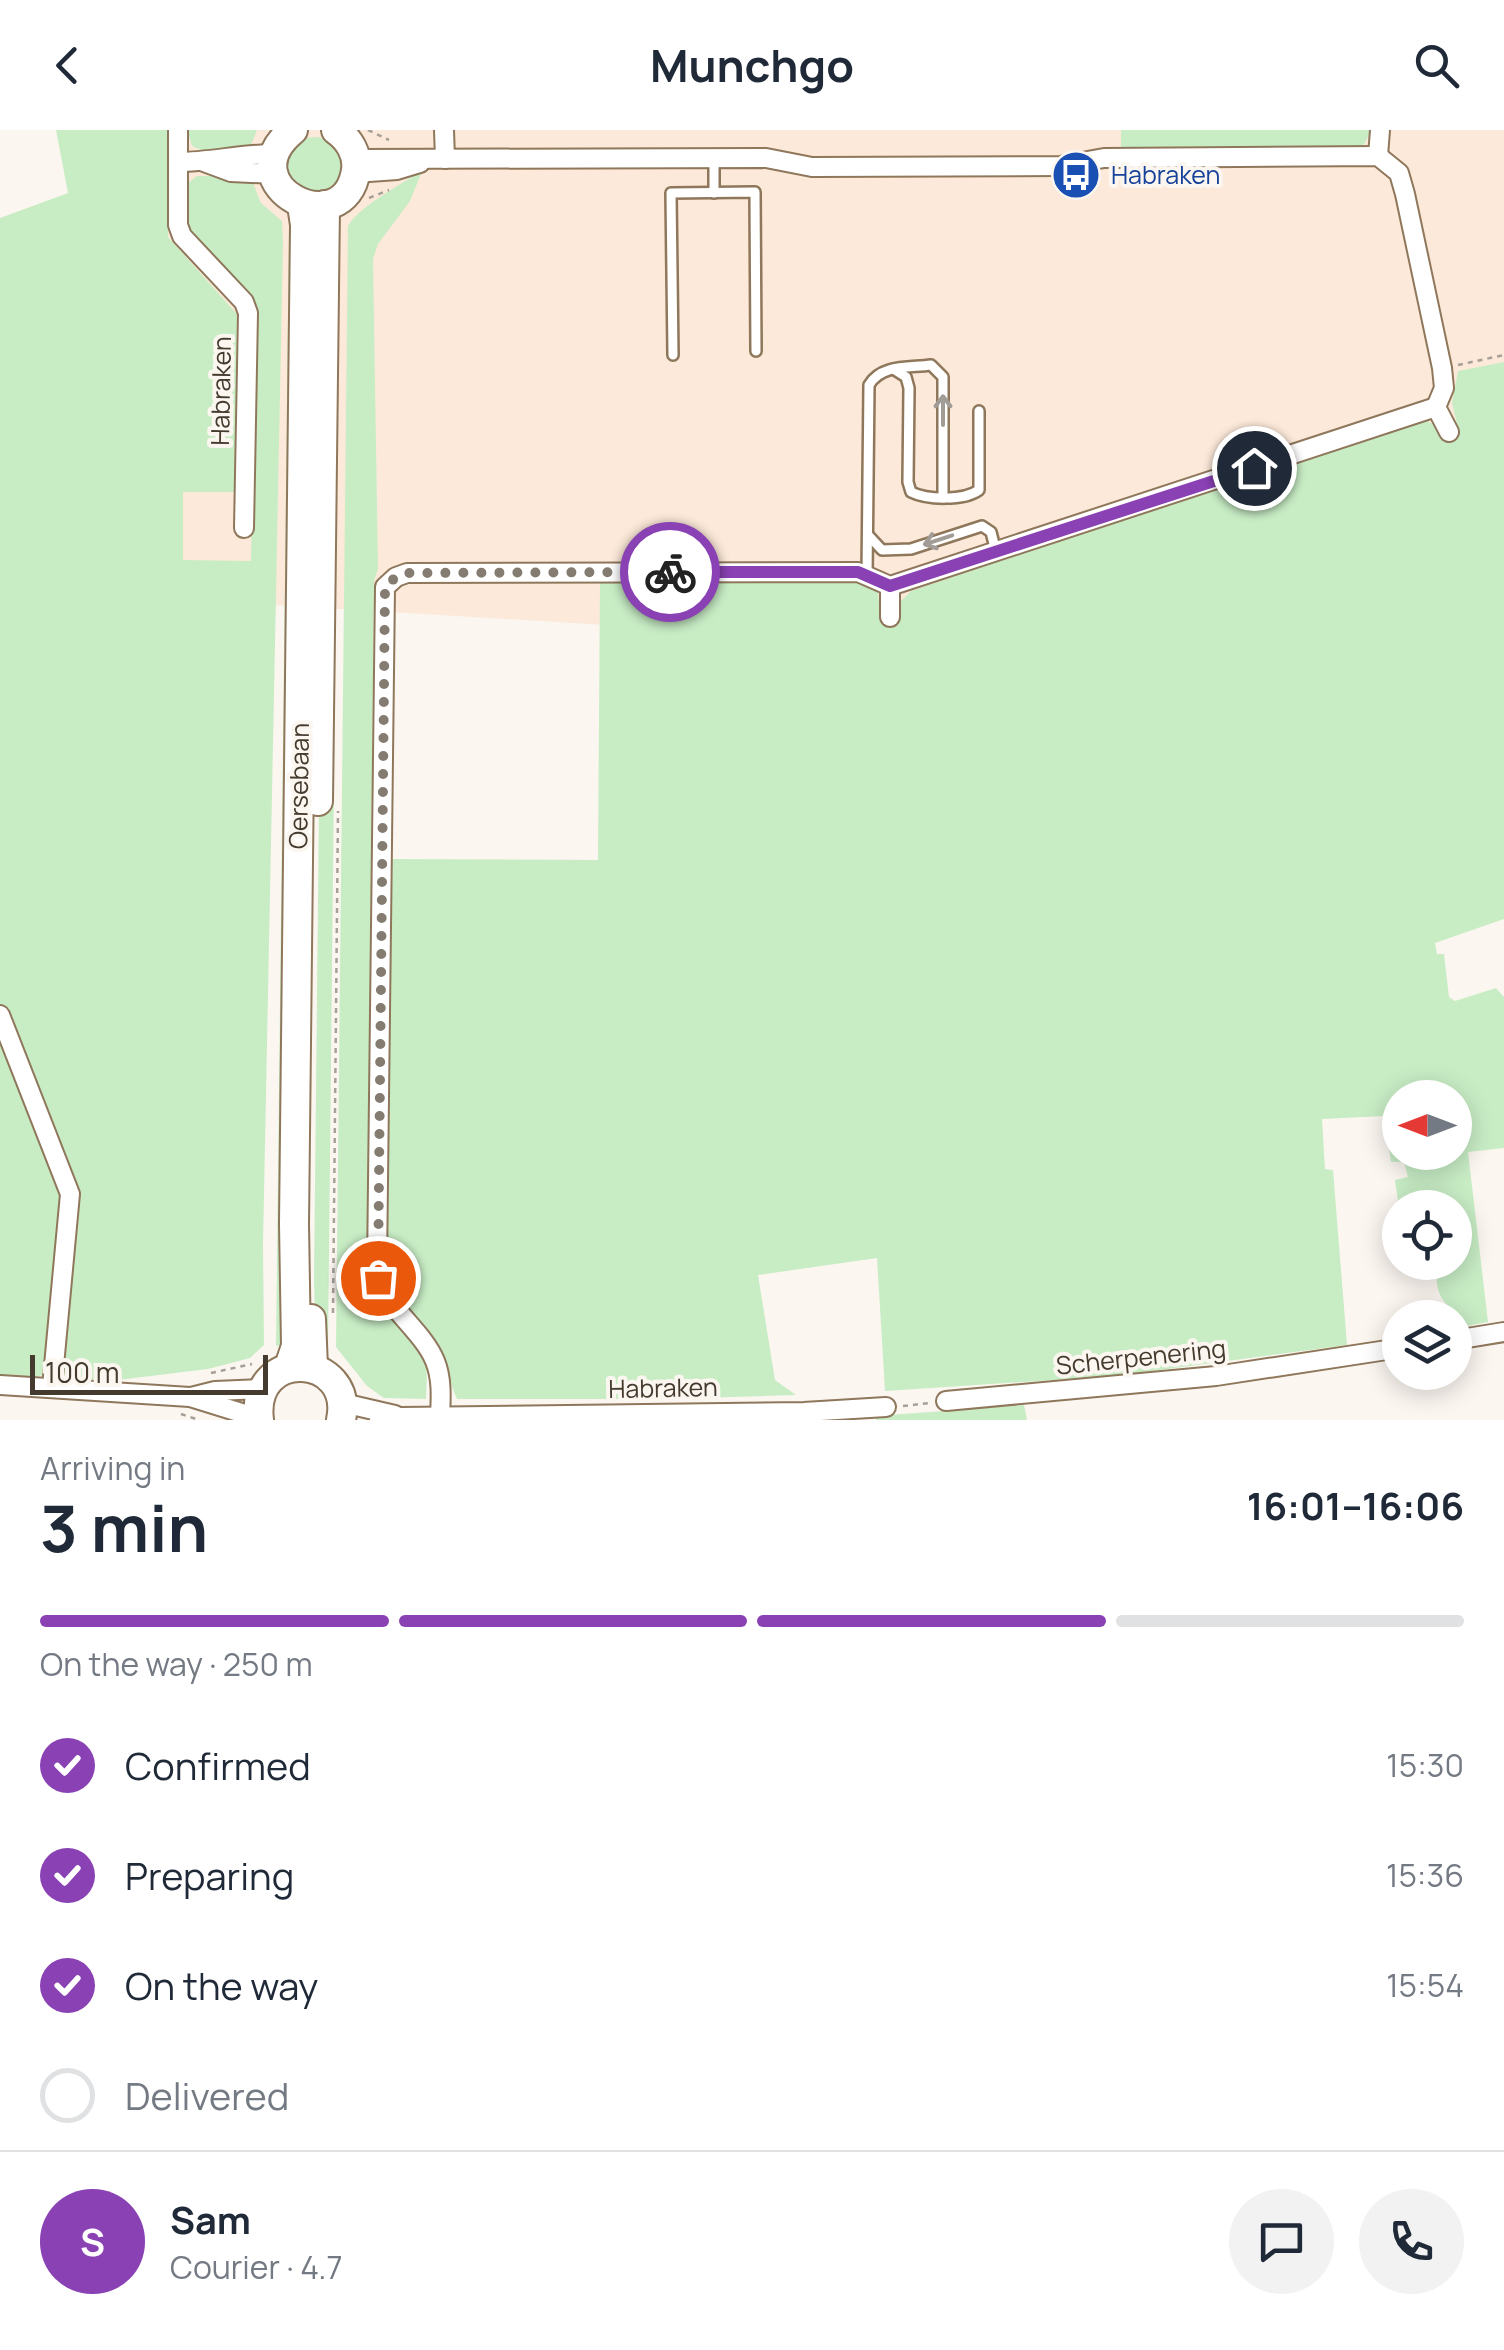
<!DOCTYPE html>
<html lang="en">
<head>
<meta charset="utf-8">
<style>
	:root { --surface:#fff; --page:#f2f2f3; --text:#1f2937; --muted:#747a83; --line:#e0e1e3; --accent:#8941b4 }
	body { margin:0; font-family:Manrope,sans-serif; background:var(--page); color:var(--text); height:100vh; display:flex; flex-direction:column; font-size:38px; white-space:nowrap }
	* { box-sizing:border-box; margin:0 }
	p { font-size:32px; color:var(--muted) }
	.icon { flex:none; width:55px; height:55px; fill:none; stroke:currentColor; stroke-width:2; stroke-linecap:round; stroke-linejoin:round }
	.map { position:relative; height:1290px; overflow:hidden }
	.drawer { display:flex; flex-direction:column; background:var(--surface); flex:1 }
	.drawer>* { flex:none }
	.needle { width:65px; rotate:270deg }
	.tools { position:absolute; left:1382px; top:950px; display:grid; gap:20px }
	.tools a { display:grid; place-items:center; width:90px; height:90px; border-radius:50%; background:var(--surface); box-shadow:0 5px 25px #0003; font-size:50px }
	.scale { position:absolute; left:30px; bottom:25px; width:238px; box-sizing:border-box; padding-left:10px; border:5px solid #443a2d; border-top:0; font-size:28px; line-height:35px; white-space:nowrap; color:#443a2d; -webkit-text-stroke:8px #fbf6f0; paint-order:stroke }
	.pin { position:absolute; display:grid; place-items:center; width:85px; height:85px; color:#fff; margin:-42px; border:5px solid #fff; border-radius:50%; box-shadow:0 2px 10px #0007 }
	.courier { position:absolute; display:grid; place-items:center; width:100px; height:100px; margin:-50px; border:8px solid #8941b4; border-radius:50%; background:#fff; color:#222; box-shadow:0 2px 12px #0007 }
	.head em { font-style:normal; font-weight:700 }
	.head div { display:flex; flex-direction:column-reverse }
	.head { display:flex; align-items:center; justify-content:space-between; height:170px; padding:0 40px }
	h1 { font-size:65px; font-weight:700; line-height:75px }
	.bar { display:grid; grid-template-columns:repeat(4,1fr); gap:15px 10px; align-content:center; height:120px; padding:0 40px }
	.bar i { height:12px; border-radius:8px; background:var(--line) }
	.bar .selected { background:var(--accent) }
	.bar p { grid-column:span 4 }
	.line { display:flex; align-items:center; gap:25px; padding:0 40px; border-top:2px solid var(--line) }
	.line div { flex:1 }
	.round { display:grid; place-items:center; flex:none; width:105px; height:105px; border-radius:52px; background:var(--page) }
	ol { padding:0 40px; list-style:none }
	li { display:flex; align-items:center; gap:30px; height:110px }
	li p { margin-inline-start:auto }
	li .icon { padding:10px; border-radius:50%; background:var(--accent); color:#fff; stroke-width:4 }
	li:last-child { color:var(--muted) }
	li i { width:55px; height:55px; border:5px solid var(--line); border-radius:50% }
	header { display:flex; justify-content:space-between; align-items:center; height:130px; padding:0 40px; background:var(--surface); font-size:45px; font-weight:700 }
	.map>svg:first-child { display:block }
</style>
</head>
<body>
<header><svg class="icon" aria-label="back" viewBox="0 0 24 24"><path d="M15 5l-7 7 7 7"/></svg>Munchgo<svg class="icon" aria-label="search" viewBox="0 0 24 24"><circle cx="10" cy="10" r="6"/><path d="M15 15l6 6"/></svg></header>
<div class="map">
<svg width="1504" height="1290" viewBox="0 0 1504 1290">
	<rect width="100%" height="100%" fill="#fbf6f0"/>
	<polygon fill="#fce9d9" points="80,0 1504,0 1504,363 922,514 93,464"/>
	<g fill="#c8edc5" fill-rule="evenodd">
		<polygon points="56,0 167,0 168,107 237,184 235,362 183,362 183,430 251,431 254,195 188,100 188,53 197,46 250,46 261,73 282,91 283,114 263,1114 264,1215 250,1228 208,1239 85,1254 65,1246 60,1235 49,1233 43,1245 26,1249 0,1248 0,88 68,63"/>
		<polygon points="187,0 257,0 249,20 201,20 192,16"/>
		<polygon points="1121,0 1371,0 1365,13 1356,20 1121,18"/>
		<circle cx="315" cy="35" r="28"/>
		<path d="M423,39l-13,32 -32,43 -5,15 5,310 -4,12 -7,686c7,39 39,58 56,91 6,11 3,28 3,41l-42,-1 -17,-12 -31,-39 12,-1121c12,-21 54,-41 75,-57z"/>
		<polygon points="289,95 300,98 290,1213 276,1216"/>
		<polygon points="340,95 328,1216 316,1213 314,1152 325,99"/>
		<path d="M1504,232v557l-69,24 2,11h7l5,43 6,4 41,-13 8,9v151l-36,4 20,170 -33,6c0,-23 -12,-21 -17,-39 -3,-9 1,-18 1,-26l16,-1v-19l4,-1 -4,-34h-55v6l-5,-34 13,-3 -4,-15h-13l-7,-46 -62,3 3,50 8,1 14,175 -232,31 -230,15 -8,-133 -119,17 17,105 21,15 -125,4h-214c-7,-15 -9,-30 -16,-45 -13,-31 -51,-52 -56,-87l4,-408 209,1 2,-280h262l16,12 3,31 19,-1v-20l11,-11 503,-170c16,-2 21,3 29,16l16,-5 -7,-29 6,-32zM1400,968h55v54h-55z"/>
		<polygon points="1024,1275 1027,1290 876,1290 876,1286"/>
	</g>
	<g fill="none" stroke-linecap="round" stroke-linejoin="round">
		<g stroke="#8f775b" stroke-width="14">
			<g id="lane">
				<polyline points="714,29 714,63"/>
				<polyline points="673,225 671,63 755,62 756,221"/>
				<path d="M895,240l11,7 3,11 -1,94 3,10c16,8 53,9 68,-2v-79"/>
				<polyline points="868,405 882,420 911,419 982,396 991,402 996,422"/>
				<path d="M867,446l2,-191c12,-21 40,-17 62,-20l12,12v120"/>
			</g>
		</g>
		<g stroke="#8f775b" stroke-width="22">
			<g id="street">
				<polyline points="178,0 178,95 182,106 244,172 248,183 244,398"/>
				<polyline points="444,0 445,29"/>
				<polyline points="1378,26 1380,0"/>
				<polyline points="356,29 766,28 812,37 1060,36 1104,28 1378,26 1399,43 1405,64 1442,238 1444,258 1436,277 1449,302"/>
				<path d="M178,32c33,0 62,-8 96,-8"/>
				<polyline points="204,32 231,42 274,44"/>
				<polyline points="355,43 397,40 420,33"/>
				<polyline points="890,487 890,456"/>
				<polyline points="0,885 70,1064 52,1257"/>
				<polyline points="1455,1210 1504,1202"/>
				<polyline points="0,1255 190,1267 258,1288"/>
				<polyline points="191,1267 215,1261 262,1259"/>
				<polyline points="946,1271 1216,1246 1400,1218"/>
				<polyline points="343,1273 395,1285"/>
				<path d="M440,1286c1,-19 2,-38 -5,-55 -14,-34 -56,-57 -58,-94l8,-680 11,-10 11,-4 451,-1 32,14 546,-179"/>
				<polyline points="379,1290 401,1287 804,1282 886,1277"/>
			</g>
		</g>
		<g stroke="#8f775b" stroke-width="32">
			<g id="secondary">
				<path d="M293,0c-68,56 52,116 63,40 2,-16 -7,-31 -20,-40"/>
				<polyline points="318,671 325,75"/>
				<polyline points="311,1189 313,1238"/>
				<polyline points="289,1237 296,1216 294,1094 305,95 302,75"/>
				<path d="M259,1290c-9,-74 96,-67 82,0"/>
			</g>
		</g>
		<g stroke="#a7a097" stroke-width="2.5" stroke-dasharray="5 5" stroke-linecap="butt">
			<polyline points="368,0 389,10"/>
			<polyline points="369,68 389,60"/>
			<polyline points="1458,235 1504,225"/>
			<polyline points="333,1183 338,681"/>
			<polyline points="211,1243 252,1234"/>
			<polyline points="903,1276 930,1273"/>
			<polyline points="181,1284 199,1290"/>
		</g>
		<use href="#lane" stroke="#fff" stroke-width="9"/>
		<use href="#street" stroke="#fff" stroke-width="18"/>
		<use href="#secondary" stroke="#fff" stroke-width="28"/>
	</g>
	<defs><path id="oneway-shaft" d="M-6 0H5M1.5-3L5.5 0L1.5 3" fill="none" stroke-width="1.6" stroke-linecap="round" stroke-linejoin="round" transform="scale(2.5)"/></defs>
	<g stroke="#a29c96">
		<use href="#oneway-shaft" transform="translate(943 280) rotate(-90)"/>
		<use href="#oneway-shaft" transform="translate(938 410) rotate(162)"/>
	</g>
	<g fill="none" stroke-linecap="round" stroke-linejoin="round">
		<polyline stroke="#847c71" stroke-width="10" stroke-dasharray="0 18" points="378,1148 385,457 396,447 407,443 670,442"/>
		<polyline stroke="#8941b4" stroke-width="12" points="670,442 858,442 890,456 1254,338"/>
	</g>
	<defs>
		<g id="bus-disc" transform="scale(2.5)"><circle r="9.5" fill="#1a4fb4" stroke="#fbf6f0"/><path d="M-5-6H5V4H4V6H2V4H-2V6H-4V4H-5ZM-3.5-4V0h7V-4ZM-3.5 1.2v1.5H-2V1.2ZM2 1.2v1.5H3.5V1.2Z" fill="#fff"/></g>
	</defs>
	<g fill-rule="evenodd">
		<use href="#bus-disc" x="1076" y="45"/>
	</g>
	<g text-anchor="middle" stroke-width="8" stroke-linejoin="round" paint-order="stroke">
		<g font-size="25" fill="#164399" stroke="#fbf6f0" text-anchor="start">
			<text x="1111" y="54">Habraken</text>
		</g>
		<g font-size="25" fill="#443a2d" stroke="#fbf6f0">
			<text transform="translate(221 261) rotate(-89)" y="9">Habraken</text>
			<text transform="translate(299 656) rotate(-89)" y="9">Oersebaan</text>
			<text transform="translate(1141 1227) rotate(-6)" y="9">Scherpenering</text>
			<text transform="translate(663 1258) rotate(-1)" y="9">Habraken</text>
		</g>
	</g>
</svg>
<div class="tools">
<a><svg class="needle" viewBox="-14 -14 28 28"><path d="M0-13l5 13h-10z" fill="#e53935"/><path d="M0 13l5-13h-10z" fill="#747a83"/></svg></a>
<a><svg class="icon" aria-label="locate" viewBox="0 0 24 24"><circle cx="12" cy="12" r="6"/><path d="M12 2v4M12 18v4M2 12h4M18 12h4"/></svg></a>
<a><svg class="icon" aria-label="layers" viewBox="0 0 24 24"><path d="M12 4l9 5-9 5-9-5zM3 14l9 5 9-5"/></svg></a>
</div>
<div class="scale">100 m</div>
<div class="pin" style="left:378px;top:1148px;background:#ea580c"><svg class="icon" aria-label="bag" viewBox="0 0 24 24"><path d="M5 8h14l-1 12H6zM9 8a3 3 0 0 1 6 0"/></svg></div>
<div class="pin" style="left:1254px;top:338px;background:#1f2937"><svg class="icon" aria-label="home" viewBox="0 0 24 24"><path d="M3 11l9-7 9 7M6 9v11h12V9"/></svg></div>
<div class="courier" style="left:670px;top:442px"><svg class="icon" aria-label="bike" viewBox="0 0 24 24"><circle cx="6" cy="16" r="4"/><circle cx="18" cy="16" r="4"/><path d="M6 16l4-8h5l3 8M10 8l3 8H6M13 5h3"/></svg></div>
</div>
<section class="drawer">
<div class="head"><div><h1>3 min</h1><p>Arriving in</p></div><em>16:01–16:06</em></div>
<div class="bar"><i class="selected"></i><i class="selected"></i><i class="selected"></i><i></i><p>On the way · 250 m</p></div>
<ol>
<li><svg class="icon" aria-label="check" viewBox="0 0 24 24"><path d="M5 12l5 5 9-10"/></svg>Confirmed<p>15:30</p></li>
<li><svg class="icon" aria-label="check" viewBox="0 0 24 24"><path d="M5 12l5 5 9-10"/></svg>Preparing<p>15:36</p></li>
<li><svg class="icon" aria-label="check" viewBox="0 0 24 24"><path d="M5 12l5 5 9-10"/></svg>On the way<p>15:54</p></li>
<li><i></i>Delivered</li>
</ol>
<div class="line" style="height:180px"><b class="round" style="background:var(--accent);color:#fff">S</b><div><b>Sam</b><p>Courier · 4.7</p></div><a class="round"><svg class="icon" aria-label="chat" viewBox="0 0 24 24"><path d="M4 5h16v11H9l-5 4z"/></svg></a><a class="round"><svg class="icon" aria-label="phone" viewBox="0 0 24 24"><path d="M5 4h4l2 5-3 2q2 4 5 5l2-3 5 2v4C11 20 4 13 5 4z"/></svg></a></div>
</section>
</body>
</html>
